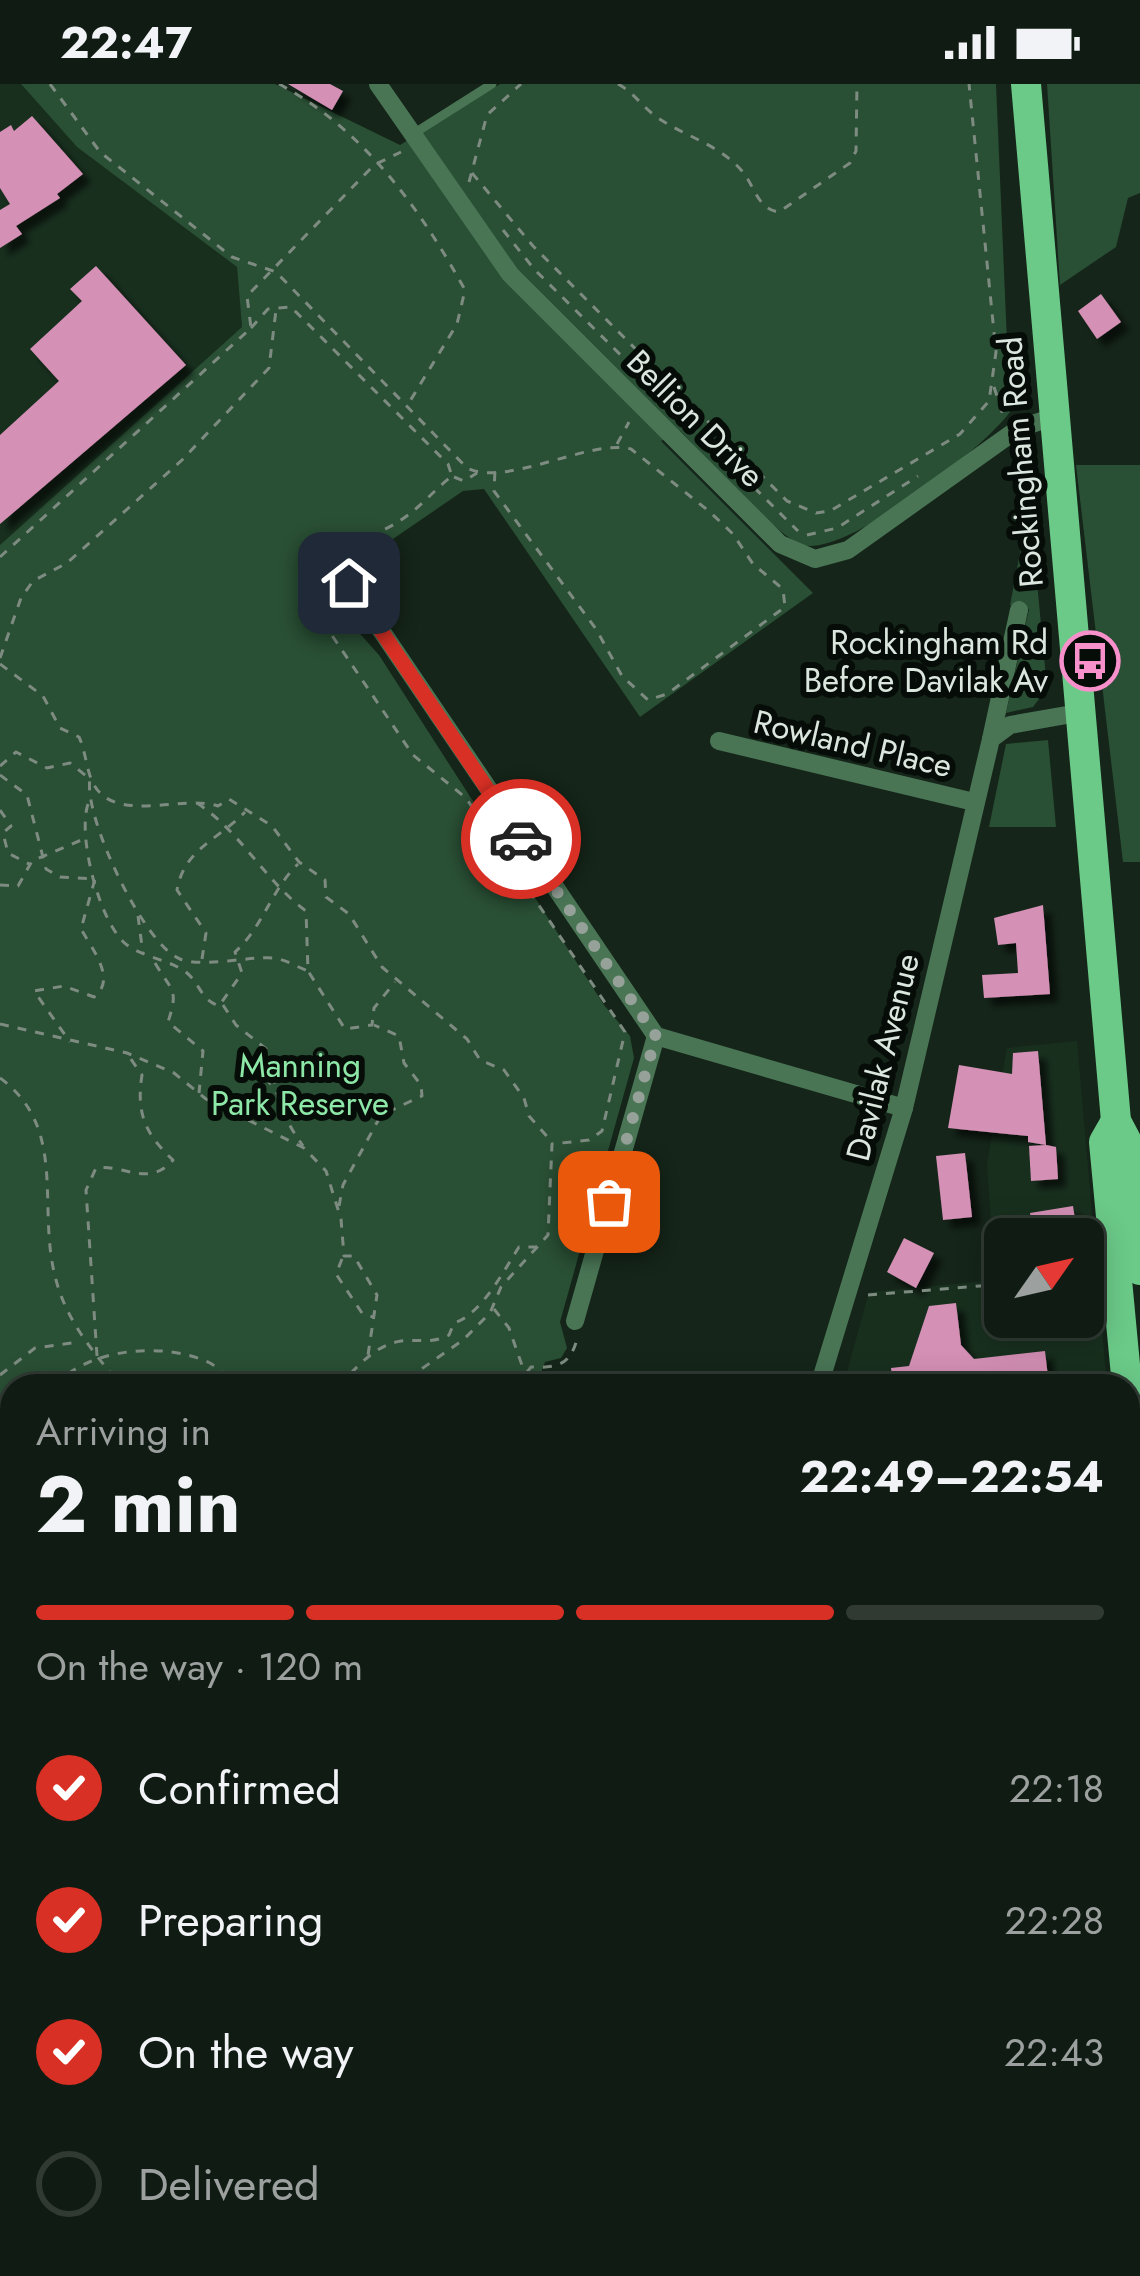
<!DOCTYPE html>
<html lang="en">
<head>
<meta charset="utf-8">
<style>
	:root { --surface:#101c13; --page:#1e2921; --text:#f1f3f6; --muted:#9ca1a0; --line:#303a33; --accent:#d93025 }
	body { margin:0; font-family:Jost,sans-serif; background:var(--page); color:var(--text); height:100vh; display:flex; flex-direction:column; font-size:45px; white-space:nowrap }
	* { box-sizing:border-box; margin:0 }
	p { font-size:39px; color:var(--muted) }
	.icon { flex:none; width:66px; height:66px; fill:none; stroke:currentColor; stroke-width:2; stroke-linecap:round; stroke-linejoin:round }
	.map { position:relative; flex:1; overflow:hidden }
	.details { position:absolute; left:0px; top:1290px; width:1140px; height:903px; display:flex; flex-direction:column; background:var(--surface); border-radius:36px 36px 0 0; box-shadow:0 6px 30px #0003,0 0 0 3px var(--line) }
	.details>* { flex:none }
	.needle { width:78px; rotate:56deg }
	.fabs { position:absolute; left:984px; top:1134px; display:grid; gap:24px }
	.fabs a { display:grid; place-items:center; width:120px; height:120px; border-radius:18px; background:var(--surface); box-shadow:0 6px 30px #0003,0 0 0 3px var(--line); font-size:60px }
	.pin { position:absolute; display:grid; place-items:center; width:102px; height:102px; color:#fff; margin:-51px; border-radius:24px; box-shadow:0 6px 18px #0006 }
	.courier { position:absolute; display:grid; place-items:center; width:120px; height:120px; margin:-60px; border:9px solid #d93025; border-radius:50%; background:#fff; color:#222; box-shadow:0 3px 15px #0007 }
	.headline em { font-style:normal; font-weight:700 }
	.headline div { display:flex; flex-direction:column-reverse }
	.headline { display:flex; align-items:center; justify-content:space-between; height:204px; padding:0 36px }
	h1 { font-size:78px; font-weight:700; line-height:90px }
	.bar { display:grid; grid-template-columns:repeat(4,1fr); gap:18px 12px; align-content:center; height:144px; padding:0 36px }
	.bar i { height:15px; border-radius:9px; background:var(--line) }
	.bar .on { background:var(--accent) }
	.bar p { grid-column:span 4 }
	ol { padding:0 36px; list-style:none }
	li { display:flex; align-items:center; gap:36px; height:132px }
	li p { margin-inline-start:auto }
	li .icon { padding:12px; border-radius:50%; background:var(--accent); color:#fff; stroke-width:4 }
	li:last-child { color:var(--muted) }
	li i { width:66px; height:66px; border:6px solid var(--line); border-radius:50% }
	.status { display:flex; justify-content:space-between; align-items:center; height:84px; padding:0 60px; background:var(--surface); direction:ltr }
	.status svg { height:33px; fill:currentColor }
	.map>svg:first-child { display:block }
</style>
</head>
<body>
<div class="status"><b>22:47</b><svg viewBox="0 0 49 12"><path d="M0 12V9h3v3zM5 12V6h3v6zM10 12V3h3v9zM15 12V0h3v12zM26 1h20v11H26zM47 4h2v5h-2z"/></svg></div>
<div class="map">
<svg width="1140" height="2192" viewBox="0 0 1140 2192">
	<defs>
		<filter id="shadow"><feDropShadow dx="8" dy="8" stdDeviation="3" flood-color="#0009"/></filter>
	</defs>
	<rect width="100%" height="100%" fill="#152519"/>
	<g fill="#182f1e" fill-rule="evenodd">
		<polygon points="0,0 21,0 77,63 237,183 242,244 0,461"/>
		<path d="M1077,957l30,345h-264l26,-94 126,-12 -8,-116 20,-116zM1005,1155h78v78h-78z"/>
	</g>
	<g fill="#294f34">
		<path d="M21,0h254l125,61 100,-61h496l14,328c-25,35 -163,145 -207,133 -26,-7 -100,-91 -123,-114l-19,10 152,152 -173,124 -156,-228 -21,2 -143,98 59,66 225,350 26,31 4,22 -74,264 7,26 -6,10 -16,4 -9,24h-524v343l-12,10v-1194l242,-218 -5,-60 -160,-120z"/>
		<polygon points="1047,0 1140,0 1140,109 1128,114 1116,163 1060,201"/>
		<polygon points="1076,381 1140,381 1140,778 1123,778"/>
		<polygon points="1021,464 1034,466 1047,604 1033,623 1006,629 1029,525 1010,521"/>
		<polygon points="1048,656 1056,743 989,743 1006,660"/>
		<polygon points="1128,2013 1140,2017 1140,2192 415,2192 432,2181 1128,2181"/>
	</g>
	<g fill="#d490b5" filter="url(#shadow)">
		<polygon points="288,0 330,0 343,7 332,26"/>
		<polygon points="32,32 83,90 57,110 60,114 16,142 22,150 0,164 0,126 10,120 0,104 0,48 11,41 14,47"/>
		<polygon points="96,182 186,281 0,440 0,351 59,297 30,265 82,217 70,205"/>
		<polygon points="1101,210 1121,238 1097,255 1078,227"/>
		<polygon points="1043,821 1050,910 984,914 982,891 1018,889 1016,859 998,861 994,834"/>
		<polygon points="1038,967 1046,1061 1028,1058 1028,1052 948,1044 959,981 1012,990 1013,969"/>
		<polygon points="1046,1061 1056,1063 1058,1095 1031,1097 1029,1062"/>
		<polygon points="965,1069 972,1133 943,1136 936,1072"/>
		<polygon points="1073,1122 1078,1155 1022,1155 1020,1141 1032,1140 1030,1129"/>
		<polygon points="904,1154 934,1169 916,1204 887,1188"/>
		<polygon points="956,1219 961,1261 974,1275 1045,1267 1049,1302 893,1302 891,1284 909,1282 929,1222"/>
	</g>
	<g fill="none" stroke-linecap="round" stroke-linejoin="round">
		<g stroke="#7d8b81" stroke-width="3" stroke-dasharray="9 9" stroke-linecap="butt">
			<path d="M50,0l50,68 132,105 44,15 191,196c39,20 124,-30 164,-19l79,63 23,22 20,30 30,25 2,18 -118,87 -19,6 -26,-24 -26,-47 -102,-138 1,-21"/>
			<path d="M279,0c84,45 141,124 186,206l-8,34 -50,82"/>
			<path d="M618,0c16,9 22,20 36,31 28,21 64,28 88,56 13,15 15,38 37,41l71,-49 6,-12 1,-67"/>
			<polyline points="472,89 533,162 787,417 816,429 830,427 960,350 989,317 996,268 969,0"/>
			<polyline points="469,98 487,31 521,0"/>
			<polyline points="503,146 534,185 798,447"/>
			<path d="M251,244l17,-19 23,-2 157,157 4,12c-17,13 -32,32 -51,44 -38,25 -91,29 -91,83l103,152 53,43 159,234 -23,99 -13,9 -37,4 -4,91 -47,52 -11,26 -27,27 -66,46"/>
			<polyline points="994,303 1004,334"/>
			<polyline points="617,360 629,338"/>
			<polyline points="454,393 464,397 477,389"/>
			<polyline points="807,451 837,444 918,392"/>
			<polyline points="0,473 251,244 247,212 374,81 401,68"/>
			<polyline points="0,574 21,514 33,497 67,479 182,376 269,284 276,226"/>
			<path d="M0,580l43,32 17,32 19,9c7,15 7,32 14,46 21,42 89,11 125,23l11,-7 43,27 27,36 26,18 1,17 23,17 33,53 85,72 13,21 24,10 20,28 5,18 23,26"/>
			<path d="M0,682l16,-14 31,16 23,-5 20,16c-7,37 54,166 90,180 21,9 70,-3 93,-1 12,1 24,9 35,13"/>
			<path d="M0,691l27,20 19,74 14,8 35,2 -14,50c12,21 36,51 13,68l-30,-11 -30,5 36,51"/>
			<path d="M197,719c44,29 68,78 109,108l2,60 37,58 27,-4 2,-17 21,-26"/>
			<path d="M88,720c-11,32 12,121 39,141 18,13 44,15 60,28 13,11 14,27 32,33l23,-33 -7,-21c28,-25 36,-62 63,-88"/>
			<polyline points="0,726 11,742 3,749 8,769 29,780"/>
			<polyline points="0,801 18,802 32,777 86,754"/>
			<polyline points="138,832 143,870"/>
			<path d="M202,875l4,-26 -29,-43c7,-41 41,-50 68,-78"/>
			<path d="M155,879c17,29 24,25 13,59l35,29 -4,42"/>
			<path d="M223,921l13,20 34,27c4,38 10,62 33,94"/>
			<polyline points="0,940 127,969 174,989 206,1015 304,1064 326,1087 341,1135 344,1172 354,1172 377,1211 368,1271"/>
			<path d="M0,994c68,50 37,127 55,198 11,45 37,74 66,110"/>
			<polyline points="246,1028 270,999"/>
			<polyline points="339,1122 343,1101 381,1031 422,1012 421,1001 404,979 399,952 374,941"/>
			<polyline points="342,1175 336,1190 362,1229 373,1233"/>
			<polyline points="868,1211 1005,1200"/>
			<polyline points="494,1225 509,1244 524,1287"/>
			<path d="M97,1272l-11,-166 10,-22c28,-4 53,20 77,-8 -28,-26 -37,-47 -31,-85l-14,-20"/>
			<polyline points="0,1291 35,1264 78,1258"/>
			<path d="M55,1302c32,-38 110,-45 155,-23 12,7 18,18 31,23"/>
			<path d="M338,1302c19,-18 36,-41 63,-45 18,-2 32,3 48,-6l5,-12c28,-9 50,-53 65,-76h18"/>
			<path d="M516,1302l15,-19c25,1 39,-1 46,-28"/>
			<polyline points="0,1320 12,1314"/>
			<polyline points="0,1614 12,1610"/>
			<polyline points="0,1631 12,1615"/>
		</g>
		<polyline stroke="#497555" stroke-width="9" points="413,50 492,0"/>
		<g stroke="#497555" stroke-width="18">
			<polyline points="378,0 510,190 780,460 815,475 848,466 1019,344 1051,334"/>
			<polyline points="349,499 656,952 904,1024"/>
			<polyline points="991,655 1019,526"/>
			<polyline points="719,657 974,718"/>
			<polyline points="575,1237 656,952"/>
			<polyline points="819,1302 904,1024 991,655 1010,641 1078,629"/>
			<polyline points="0,1671 12,1661"/>
			<polyline points="1128,1745 1140,1738"/>
			<polyline points="0,1960 12,1952"/>
			<polyline points="1128,1987 1140,1988"/>
			<polyline points="235,2181 242,2192"/>
			<polyline points="111,2192 123,2181"/>
		</g>
		<g stroke="#6bca88" stroke-width="30">
			<polyline points="1026,0 1116,1037 1126,1056 1140,1186"/>
			<polyline points="1116,1037 1104,1058 1127,1302"/>
			<polyline points="1128,1315 1140,1445"/>
		</g>
	</g>
	<g fill="none" stroke-linecap="round" stroke-linejoin="round">
		<polyline stroke="#96a299" stroke-width="12" stroke-dasharray="0 21.6" points="521,755 656,952 609,1118"/>
		<polyline stroke="#d93025" stroke-width="15" points="349,499 521,755"/>
	</g>
	<defs>
		<g id="bus-ring" transform="scale(3)"><circle r="9.5" fill="#060c07" stroke="#f890cb" stroke-width="1.5"/><path d="M-5-6H5V4H4V6H2V4H-2V6H-4V4H-5ZM-3.5-4V0h7V-4ZM-3.5 1.2v1.5H-2V1.2ZM2 1.2v1.5H3.5V1.2Z" fill="#f890cb"/></g>
	</defs>
	<g fill-rule="evenodd">
		<use href="#bus-ring" x="1090" y="577"/>
	</g>
	<g text-anchor="middle" stroke-width="12" stroke-linejoin="round" paint-order="stroke">
		<g font-size="33" fill="#dbe6de" stroke="#060c07">
			<text transform="translate(696 334) rotate(45)" y="12">Bellion Drive</text>
			<text transform="translate(1020 378) rotate(-95)" y="12">Rockingham Road</text>
			<text transform="translate(853 659) rotate(13)" y="12">Rowland Place</text>
			<text transform="translate(882 973) rotate(-76)" y="12">Davilak Avenue</text>
		</g>
		<g font-size="33" fill="#dbe6de" stroke="#060c07" text-anchor="end">
			<text x="1048" y="570">Rockingham Rd<tspan x="1048" dy="38">Before Davilak Av</tspan></text>
		</g>
		<g font-size="33" fill="#8de7a7" stroke="#060c07">
			<text x="300" y="993">Manning<tspan x="300" dy="38">Park Reserve</tspan></text>
		</g>
	</g>
</svg>
<div class="fabs">
<a><svg class="needle" viewBox="-14 -14 28 28"><path d="M0-13l5 13h-10z" fill="#e53935"/><path d="M0 13l5-13h-10z" fill="#9ca1a0"/></svg></a>
</div>
<div class="pin" style="left:609px;top:1118px;background:#ea580c"><svg class="icon" aria-label="bag" viewBox="0 0 24 24"><path d="M5 8h14l-1 12H6zM9 8a3 3 0 0 1 6 0"/></svg></div>
<div class="pin" style="left:349px;top:499px;background:#1f2937"><svg class="icon" aria-label="home" viewBox="0 0 24 24"><path d="M3 11l9-7 9 7M6 9v11h12V9"/></svg></div>
<div class="courier" style="left:521px;top:755px"><svg class="icon" aria-label="car" viewBox="0 0 24 24"><path d="M5 17H2v-5l4-1 3-4h7l3 4 3 1v5h-3M9 17h6M6 11h13"/><circle cx="7" cy="17" r="2"/><circle cx="17" cy="17" r="2"/></svg></div>
<section class="details">
<div class="headline"><div><h1>2 min</h1><p>Arriving in</p></div><em>22:49–22:54</em></div>
<div class="bar"><i class="on"></i><i class="on"></i><i class="on"></i><i></i><p>On the way · 120 m</p></div>
<ol>
<li><svg class="icon" aria-label="check" viewBox="0 0 24 24"><path d="M5 12l5 5 9-10"/></svg>Confirmed<p>22:18</p></li>
<li><svg class="icon" aria-label="check" viewBox="0 0 24 24"><path d="M5 12l5 5 9-10"/></svg>Preparing<p>22:28</p></li>
<li><svg class="icon" aria-label="check" viewBox="0 0 24 24"><path d="M5 12l5 5 9-10"/></svg>On the way<p>22:43</p></li>
<li><i></i>Delivered</li>
</ol>
</section>
</div>
</body>
</html>
